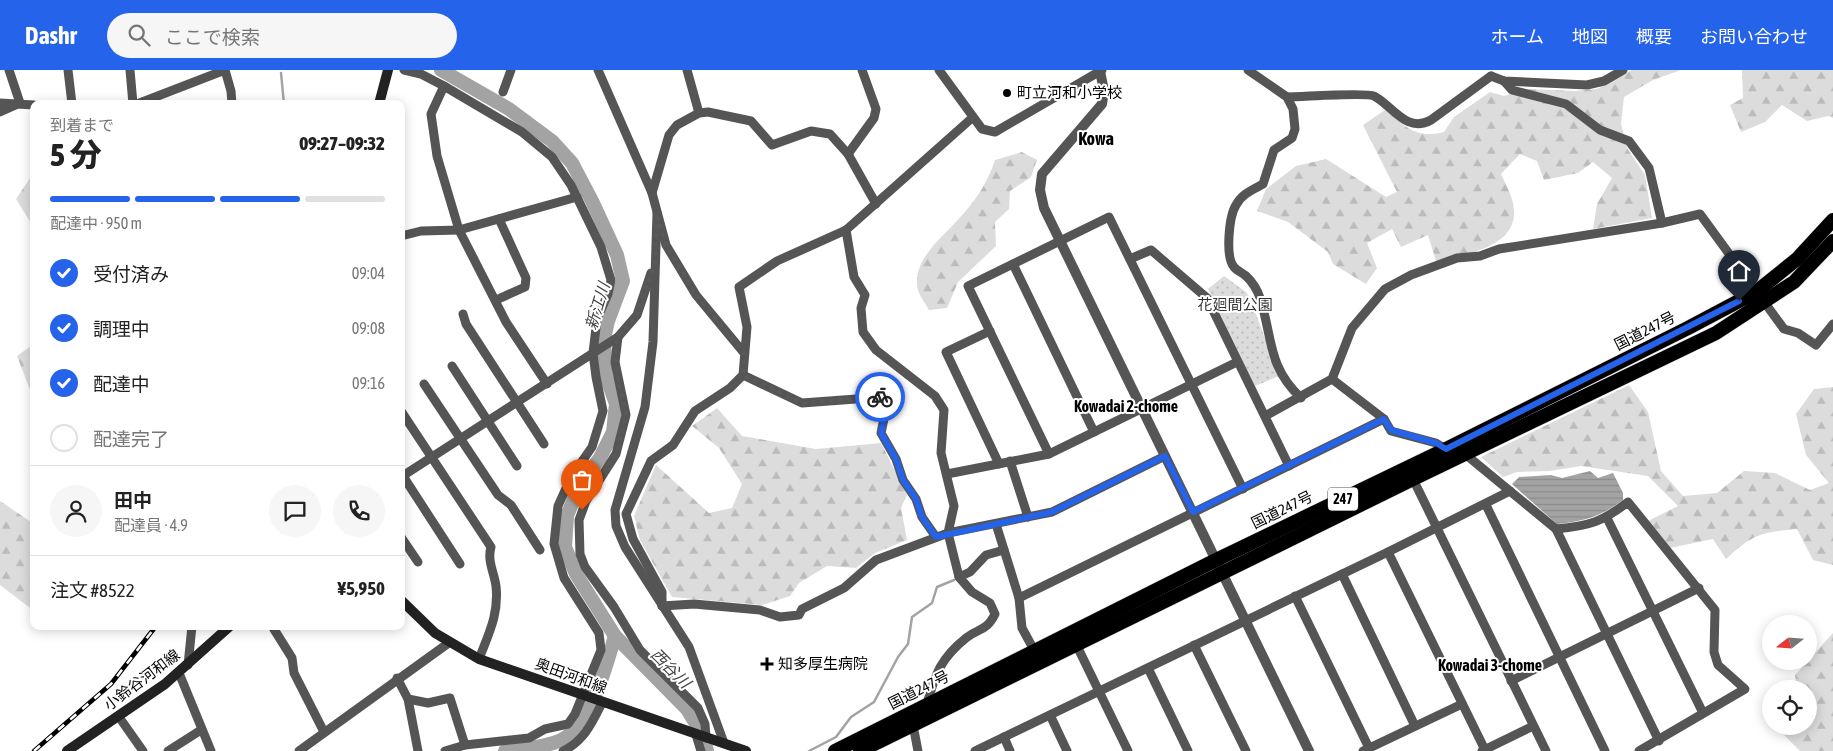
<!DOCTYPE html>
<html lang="ja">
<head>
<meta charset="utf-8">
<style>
	:root { --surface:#fff; --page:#f6f6f6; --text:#222; --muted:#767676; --line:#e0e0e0; --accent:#2563eb }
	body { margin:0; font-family:"Asap Condensed","Noto Sans JP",sans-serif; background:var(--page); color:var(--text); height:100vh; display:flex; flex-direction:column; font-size:19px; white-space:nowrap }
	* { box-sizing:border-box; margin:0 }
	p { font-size:16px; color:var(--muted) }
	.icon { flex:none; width:28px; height:28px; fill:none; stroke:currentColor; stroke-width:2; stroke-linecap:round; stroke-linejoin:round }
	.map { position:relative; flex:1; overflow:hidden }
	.panel { position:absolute; left:30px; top:30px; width:375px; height:530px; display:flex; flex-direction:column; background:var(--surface); border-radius:10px; box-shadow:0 2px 12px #0003 }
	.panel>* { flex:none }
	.needle { width:32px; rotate:253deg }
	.controls { position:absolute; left:1762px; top:545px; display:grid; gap:10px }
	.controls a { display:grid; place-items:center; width:55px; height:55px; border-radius:50%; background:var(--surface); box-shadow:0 2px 12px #0003; font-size:25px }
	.pin { position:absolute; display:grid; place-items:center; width:42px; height:42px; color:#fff; margin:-51px -21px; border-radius:50% 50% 50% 0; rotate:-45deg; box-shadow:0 0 5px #0007 }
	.pin .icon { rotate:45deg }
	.courier { position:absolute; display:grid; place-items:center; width:50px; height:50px; margin:-25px; border:4px solid #2563eb; border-radius:50%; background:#fff; color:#222; box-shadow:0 1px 6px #0007 }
	.summary em { font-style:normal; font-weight:800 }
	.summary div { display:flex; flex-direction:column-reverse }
	.summary { display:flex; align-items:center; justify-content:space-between; height:85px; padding:0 20px }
	h1 { font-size:32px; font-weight:800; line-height:38px }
	.bar { display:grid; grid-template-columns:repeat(4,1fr); gap:8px 5px; align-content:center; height:60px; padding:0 20px }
	.bar i { height:6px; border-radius:4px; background:var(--line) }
	.bar .on { background:var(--accent) }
	.bar p { grid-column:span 4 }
	.line { display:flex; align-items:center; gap:12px; padding:0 20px; border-top:1px solid var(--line) }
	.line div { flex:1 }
	.round { display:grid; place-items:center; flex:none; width:52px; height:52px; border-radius:26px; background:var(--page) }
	ol { padding:0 20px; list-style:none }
	li { display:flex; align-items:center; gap:15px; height:55px }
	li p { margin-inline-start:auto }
	li .icon { padding:5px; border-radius:50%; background:var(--accent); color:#fff; stroke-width:4 }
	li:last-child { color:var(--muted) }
	li i { width:28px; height:28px; border:2px solid var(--line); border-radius:50% }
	header { display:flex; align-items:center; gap:30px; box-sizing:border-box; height:70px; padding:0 25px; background:var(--accent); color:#fff }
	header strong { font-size:24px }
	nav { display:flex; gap:28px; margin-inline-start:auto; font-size:18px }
	.search { width:350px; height:45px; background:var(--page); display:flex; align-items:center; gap:12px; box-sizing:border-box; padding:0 18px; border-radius:28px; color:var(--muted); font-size:19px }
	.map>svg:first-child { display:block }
</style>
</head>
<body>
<header>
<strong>Dashr</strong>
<div class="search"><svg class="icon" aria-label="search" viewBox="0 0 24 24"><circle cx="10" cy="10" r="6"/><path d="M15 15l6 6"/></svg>ここで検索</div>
<nav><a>ホーム</a><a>地図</a><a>概要</a><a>お問い合わせ</a></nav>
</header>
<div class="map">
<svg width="1833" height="681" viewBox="0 0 1833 681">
	<defs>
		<pattern id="green-dots" width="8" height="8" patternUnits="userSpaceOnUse" patternTransform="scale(1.25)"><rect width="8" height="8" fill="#dcdcdc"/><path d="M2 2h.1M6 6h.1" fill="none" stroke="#bbb" stroke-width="1.8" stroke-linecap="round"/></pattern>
		<pattern id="forest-firs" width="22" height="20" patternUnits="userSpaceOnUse" patternTransform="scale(1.25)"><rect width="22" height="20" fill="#dcdcdc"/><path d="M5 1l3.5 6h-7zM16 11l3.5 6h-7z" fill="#bbb"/></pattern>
		<pattern id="water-rules" width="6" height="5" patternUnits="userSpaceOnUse" patternTransform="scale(1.25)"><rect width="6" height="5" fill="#a3a3a3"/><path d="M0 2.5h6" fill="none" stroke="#8b8b8b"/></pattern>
	</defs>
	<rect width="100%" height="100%" fill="#fff"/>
	<polygon fill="url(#green-dots)" points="1224,206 1246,222 1250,228 1279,306 1255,316 1208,219"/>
	<g fill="url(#forest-firs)">
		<path d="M1632,0h49l-28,10 -29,17 -3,27 6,24 18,27 7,43 -59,11 4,-25 15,-26 -19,-16 -15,11 -34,7 -7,-19 -17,-7 -19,20c6,13 14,26 13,41 -2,34 -53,40 -78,46l-8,-26 -27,12 -9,-18 -25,14 10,25 -11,16 -33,-20 -5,-12 -40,-30 -31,-11 9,-22 30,-23 30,-7 60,38 11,-5 -34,-67 22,-15c21,17 31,29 59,22l10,-15 36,-25 14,4 21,-7 49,2 23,-2z"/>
		<polygon points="1742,0 1833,0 1833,48 1828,46 1807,51 1782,35 1765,52 1741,62 1730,35 1743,28"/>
		<path d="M1022,82l15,8 -6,17 -21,14 -1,18 -14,13 1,24 -38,36 -11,26 -18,2c-3,-6 -9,-13 -11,-20 -8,-31 29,-56 46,-77 14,-16 24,-32 31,-53z"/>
		<polygon points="34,102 34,158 16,129"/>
		<polygon points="34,274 34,330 17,286"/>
		<path d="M1629,315l19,27 13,59 22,25 34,-3 27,-22 31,2 35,17 19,-7 -23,-28 -10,-41 18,-25 19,-2v178l-20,-5 -16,-31c-36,3 -44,5 -71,30l-13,-20 -43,9 -22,-27 30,-15 -30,-30 -67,-10 -32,5 -32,1 -14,5 -22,-20z"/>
		<polygon points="717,338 742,366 816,379 881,373 907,425 901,438 907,470 875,483 856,498 827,496 799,513 790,526 762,535 672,527 640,470 634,446 656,395 709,443 732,438 742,414 719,378 692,356"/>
		<polygon points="0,431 34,454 34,541 0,515"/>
		<polygon points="1833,563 1833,681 1800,681 1778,659 1781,656 1809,656 1809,619 1797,619 1795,605"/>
	</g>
	<path fill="url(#water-rules)" d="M1590,401l8,7 15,-5 10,20v7c-23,17 -38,21 -66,24l-45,-40 7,-7 32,-2 11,3z"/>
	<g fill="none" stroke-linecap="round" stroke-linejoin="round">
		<g stroke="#a3a3a3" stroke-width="2.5">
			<polyline points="281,3 284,34"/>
			<polyline points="809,681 836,667 851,647 874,632 898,587 908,574 912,547 932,533 937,517 954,510"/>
		</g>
		<g stroke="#a3a3a3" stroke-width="14">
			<polyline points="441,0 509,39 552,71 572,93 592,131 617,185 623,211 608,251 604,269 606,306 616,334 613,362 600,388 579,416 567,446 565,477 576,504 615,566 687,639 698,657"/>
			<polyline points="706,677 707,681"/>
			<path d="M505,681c18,-3 39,-3 56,-11 30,-14 45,-74 54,-104"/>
		</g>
		<g stroke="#dbdbdb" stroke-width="15">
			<g id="trunk">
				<polyline points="835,681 1216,490 1446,379 1688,258 1756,222 1797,189 1833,150"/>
				<polyline points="860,681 1413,409 1716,263 1794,212 1833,171"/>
			</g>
		</g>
		<g stroke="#555" stroke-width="9">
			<polyline points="9,0 20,33"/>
			<polyline points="68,0 72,34"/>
			<polyline points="130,0 133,34"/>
			<polyline points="225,0 231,21 232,34"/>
			<polyline points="404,0 421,4 444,16 522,62 552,87 571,115 601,177 611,210 608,224 597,249 593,283 596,307 603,341 592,377 571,407 558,436 554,474 564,508 599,563 601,580 575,644 568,654 545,659 529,668 465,675 445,681"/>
			<polyline points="598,0 652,123 666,175 696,225 744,283"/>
			<polyline points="687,0 699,43"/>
			<polyline points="939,0 982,59 995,62 1102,0"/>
			<path d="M1248,0l39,27 6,12 2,20 -3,9 -18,12 -11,34c-11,6 -21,10 -27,21 -7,11 -11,52 -2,62 3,4 9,6 12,9 6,5 12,15 14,22 13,40 7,68 41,100"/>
			<polyline points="1491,6 1504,11 1587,15 1604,11 1623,0"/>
			<polyline points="1504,11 1512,20 1566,34 1600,60 1629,71 1649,98 1662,153"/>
			<polyline points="444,16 431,44 437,86 459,160 506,252 547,314"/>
			<polyline points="503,22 511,0"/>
			<path d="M1287,27c15,0 78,-5 87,-1 18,9 32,38 57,24l60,-44"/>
			<polyline points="0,33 34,35"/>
			<polyline points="137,34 225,0"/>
			<polyline points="0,42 18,34"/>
			<polyline points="848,84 874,48 876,39 862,0"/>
			<polyline points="652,123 669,65 677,55 699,43 708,42 751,51 772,75 811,61 830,64 848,84 876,134"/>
			<polyline points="657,143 653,272 645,337 615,440 616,456 625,477 689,577 724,673"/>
			<path d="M846,160l8,47 11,18 -4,13 2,24 13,18 59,46 9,14 -3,43 13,53 -6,27 11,44 13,15 18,11 5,11c-9,18 -15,13 -29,24 -25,20 -31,36 -39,66"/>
			<polyline points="401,166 421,161 459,160 577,127"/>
			<polyline points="1130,189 1151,180 1207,228 1289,396"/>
			<polyline points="1013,194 1094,362"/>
			<polyline points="496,230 525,217 526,208 499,149"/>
			<polyline points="463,244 466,254 544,374"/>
			<polyline points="990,261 946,282 999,394"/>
			<polyline points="618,267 615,292 626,345 616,384 586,431 579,450 580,484 585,497 614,537 640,580 698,638 705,654 706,668"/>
			<polyline points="452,296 517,396"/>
			<polyline points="743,305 802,333 883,327 887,334 881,363 896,389 903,410 916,429 922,447 936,467"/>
			<polyline points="1332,309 1384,349 1391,361 1436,373 1446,379"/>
			<polyline points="424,314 498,425 511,435 540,480"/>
			<path d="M401,341l90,136c-4,14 3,25 5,39 3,28 -7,47 -17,73"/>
			<polyline points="1265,346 1332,309 1352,258 1385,219 1411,205 1457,188 1480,186 1499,179 1662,153 1700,144 1784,259 1798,263 1816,275 1833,254"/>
			<polyline points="1049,384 968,216 1109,147 1243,419"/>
			<polyline points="1465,384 1556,459 1659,671"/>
			<polyline points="1010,391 1028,447"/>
			<polyline points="947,404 1049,384 1237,292"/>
			<polyline points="403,406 460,494"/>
			<polyline points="401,407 618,267 637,245 651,203"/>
			<polyline points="1413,409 1546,681"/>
			<polyline points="1486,435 1605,681"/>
			<polyline points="1607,448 1703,643"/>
			<polyline points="996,454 1019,528 1022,558 1034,580"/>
			<path d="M1556,459c33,-3 46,-7 72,-27l87,108 -1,42 4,13 27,24 -106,62"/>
			<polyline points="401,467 418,492"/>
			<polyline points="1388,482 1485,680"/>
			<polyline points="1342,504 1415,656"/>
			<polyline points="959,507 970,502 986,485 1004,480"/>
			<polyline points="1295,526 1369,678"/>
			<polyline points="1019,528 1384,349"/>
			<polyline points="662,536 662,522 633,469 626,444 651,391 673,375 695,341 730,318 743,305 747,257 739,217 777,191 846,160 972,48"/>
			<polyline points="662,536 694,534 760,540 780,547 799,545 802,539 844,518 876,490 948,463 1052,442 1165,386"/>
			<polyline points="272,556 292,588 294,603 324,662"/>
			<polyline points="1076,574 1128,681"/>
			<polyline points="1194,575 1246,681"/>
			<polyline points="188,595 192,556"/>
			<polyline points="1148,598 1188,681"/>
			<polyline points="179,603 211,681"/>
			<polyline points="397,608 408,629 418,681"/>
			<polyline points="1511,611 1699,518"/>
			<polyline points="408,629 428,633 450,628 465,675"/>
			<polyline points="1050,645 1067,681"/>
			<polyline points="119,647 143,681"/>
			<polyline points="913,655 918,681"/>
			<polyline points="696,665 701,681"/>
			<polyline points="1004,667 1010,681"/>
			<polyline points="168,681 201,660"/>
			<polyline points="299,681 450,572"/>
			<path d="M563,681c21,-10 29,-28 39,-48"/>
			<polyline points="975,681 1388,482 1510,421"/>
			<polyline points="1363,681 1462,634"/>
			<polyline points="1482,681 1533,656"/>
		</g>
		<polyline stroke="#555" stroke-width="10" points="1100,1 1104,21 1102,34 1042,104 1040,120 1044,138 1309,681"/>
		<g stroke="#222" stroke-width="10">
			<polyline points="379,34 388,0"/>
			<polyline points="401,530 435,563 479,589 746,681"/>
			<polyline points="67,681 165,614 230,556"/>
		</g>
		<use href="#trunk" stroke="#000" stroke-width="14"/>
		<g stroke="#000" stroke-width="4.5">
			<polyline id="rail" points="34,681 111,614 156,556"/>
		</g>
		<use href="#rail" stroke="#fff" stroke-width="2.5" stroke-dasharray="8" stroke-linecap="butt"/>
	</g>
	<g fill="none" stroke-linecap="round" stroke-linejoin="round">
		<polyline stroke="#595959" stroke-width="5" stroke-dasharray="0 9" points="582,440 596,412 616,384 626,345 615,292 618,267 637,245 655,193 657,143 666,175 696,225 744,283 743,305 802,333 880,327"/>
		<polyline stroke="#2563eb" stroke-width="6" points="880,327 883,327 887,334 881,363 896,389 903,410 916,429 922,447 936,467 1052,442 1165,386 1193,442 1384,349 1391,360 1436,373 1446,379 1739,231"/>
	</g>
	<g fill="#000" stroke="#fff" stroke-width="2">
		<circle cx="1007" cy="23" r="5"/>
		<path d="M764.5 586.5h5v5h5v5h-5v5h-5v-5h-5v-5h5z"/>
	</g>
	<g text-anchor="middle" stroke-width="4" stroke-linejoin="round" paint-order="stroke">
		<rect fill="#fff" stroke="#4c4c4c" stroke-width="1" x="1328" y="417.5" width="30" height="23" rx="4"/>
		<g font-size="14" font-weight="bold" fill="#000">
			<text x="1343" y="434">247</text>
		</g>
		<g font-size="15" fill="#000" stroke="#fff" text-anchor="start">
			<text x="1017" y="28">町立河和小学校</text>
			<text x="778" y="599">知多厚生病院</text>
		</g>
		<g font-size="15" fill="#333" stroke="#fff">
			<text x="1235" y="240">花廻間公園</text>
		</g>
		<g font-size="15" fill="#000" stroke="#fff">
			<text transform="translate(1645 261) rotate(-27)" y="5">国道247号</text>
			<text transform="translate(1282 440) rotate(-26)" y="5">国道247号</text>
			<text transform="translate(571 606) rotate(20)" y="5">奥田河和線</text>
			<text transform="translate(142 610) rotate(-37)" y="5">小鈴谷河和線</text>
			<text transform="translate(919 620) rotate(-27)" y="5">国道247号</text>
		</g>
		<g font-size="16" font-style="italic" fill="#444" stroke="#fff">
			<text transform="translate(597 236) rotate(-73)" y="6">新江川</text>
			<text transform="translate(671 598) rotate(45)" y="6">西谷川</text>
		</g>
		<g font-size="16" font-weight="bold" fill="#000" stroke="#fff">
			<text x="1126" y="342">Kowadai 2-chome</text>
			<text x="1490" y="601">Kowadai 3-chome</text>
		</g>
		<g font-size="18" font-weight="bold" fill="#000" stroke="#fff">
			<text x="1096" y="75">Kowa</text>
		</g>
	</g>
</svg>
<div class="controls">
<a><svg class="needle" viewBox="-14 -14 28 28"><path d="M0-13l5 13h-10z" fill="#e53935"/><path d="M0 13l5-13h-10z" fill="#767676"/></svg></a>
<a><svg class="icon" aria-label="locate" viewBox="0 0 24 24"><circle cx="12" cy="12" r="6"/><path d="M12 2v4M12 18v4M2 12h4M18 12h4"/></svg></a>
</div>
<div class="pin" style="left:582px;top:440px;background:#ea580c"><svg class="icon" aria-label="bag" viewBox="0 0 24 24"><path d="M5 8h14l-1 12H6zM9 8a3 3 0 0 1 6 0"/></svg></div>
<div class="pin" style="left:1739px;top:231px;background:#1f2937"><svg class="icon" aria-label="home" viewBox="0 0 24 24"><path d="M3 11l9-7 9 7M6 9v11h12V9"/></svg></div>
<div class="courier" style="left:880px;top:327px"><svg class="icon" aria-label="bike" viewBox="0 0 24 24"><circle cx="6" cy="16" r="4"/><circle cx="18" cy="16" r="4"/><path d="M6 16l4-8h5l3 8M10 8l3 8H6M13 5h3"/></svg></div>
<section class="panel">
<div class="summary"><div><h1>5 分</h1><p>到着まで</p></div><em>09:27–09:32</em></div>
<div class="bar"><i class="on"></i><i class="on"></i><i class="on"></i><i></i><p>配達中 · 950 m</p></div>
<ol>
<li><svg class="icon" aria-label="check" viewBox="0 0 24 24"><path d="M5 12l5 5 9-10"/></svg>受付済み<p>09:04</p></li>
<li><svg class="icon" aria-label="check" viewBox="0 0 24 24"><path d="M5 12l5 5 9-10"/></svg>調理中<p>09:08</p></li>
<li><svg class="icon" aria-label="check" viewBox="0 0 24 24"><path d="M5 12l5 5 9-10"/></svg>配達中<p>09:16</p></li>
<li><i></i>配達完了</li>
</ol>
<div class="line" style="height:90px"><a class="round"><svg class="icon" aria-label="person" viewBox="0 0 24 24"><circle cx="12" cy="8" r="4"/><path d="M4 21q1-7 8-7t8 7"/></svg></a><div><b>田中</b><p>配達員 · 4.9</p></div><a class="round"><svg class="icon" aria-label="chat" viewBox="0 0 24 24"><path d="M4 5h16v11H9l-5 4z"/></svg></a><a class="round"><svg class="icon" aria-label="phone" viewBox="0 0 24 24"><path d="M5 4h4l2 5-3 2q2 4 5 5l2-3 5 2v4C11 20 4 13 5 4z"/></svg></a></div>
<div class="line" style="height:65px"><div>注文 #8522</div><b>¥5,950</b></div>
</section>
</div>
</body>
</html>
